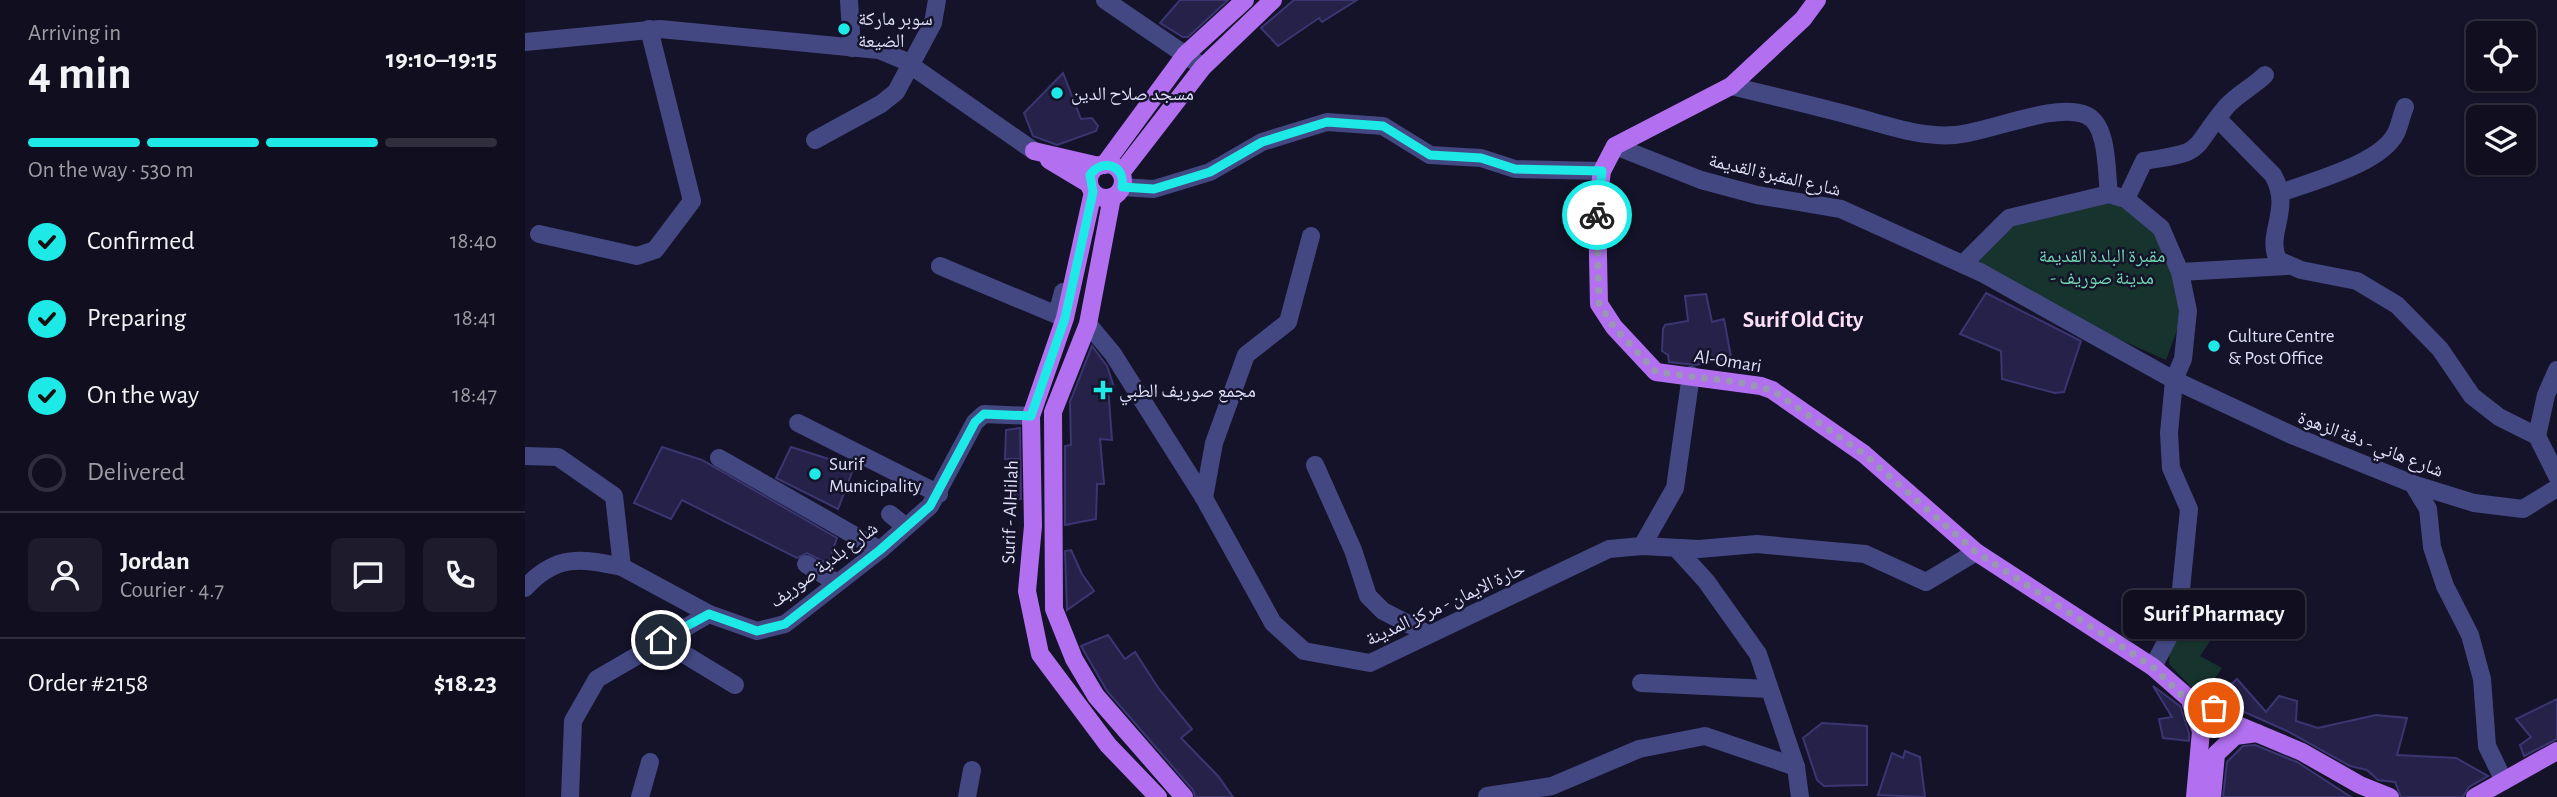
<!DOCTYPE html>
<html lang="en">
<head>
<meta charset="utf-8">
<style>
	:root { --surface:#100e1f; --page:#1e1c2c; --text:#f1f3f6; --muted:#9c9ca4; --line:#302e3d; --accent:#1de9e6 }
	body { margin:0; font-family:"Alegreya Sans","Noto Naskh Arabic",sans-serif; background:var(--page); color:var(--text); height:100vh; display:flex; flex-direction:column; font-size:26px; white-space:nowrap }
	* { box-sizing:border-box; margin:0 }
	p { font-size:23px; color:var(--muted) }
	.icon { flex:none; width:38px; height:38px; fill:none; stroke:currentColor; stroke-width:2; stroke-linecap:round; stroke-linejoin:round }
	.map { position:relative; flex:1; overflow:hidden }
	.drawer { display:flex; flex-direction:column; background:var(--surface); width:525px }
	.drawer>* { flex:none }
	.controls { position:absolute; left:1941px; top:21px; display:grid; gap:14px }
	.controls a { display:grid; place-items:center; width:70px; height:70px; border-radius:10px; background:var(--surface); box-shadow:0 2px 5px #0004,0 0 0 2px var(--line); font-size:35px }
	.pin { position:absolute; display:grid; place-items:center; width:60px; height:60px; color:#fff; margin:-30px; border:4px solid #fff; border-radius:50%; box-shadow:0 2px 7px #0007 }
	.courier { position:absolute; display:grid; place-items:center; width:70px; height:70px; margin:-35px; border:5px solid #1de9e6; border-radius:50%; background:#fff; color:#222; box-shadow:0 2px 9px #0007 }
	.bubble { position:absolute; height:49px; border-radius:10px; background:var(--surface); box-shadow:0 2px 5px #0004,0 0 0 2px var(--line); font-size:23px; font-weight:700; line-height:49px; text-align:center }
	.head em { font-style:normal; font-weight:700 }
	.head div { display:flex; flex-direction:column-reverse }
	.head { display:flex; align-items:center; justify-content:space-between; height:119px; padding:0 28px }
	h1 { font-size:46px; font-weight:700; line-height:52px }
	.bar { display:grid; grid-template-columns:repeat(4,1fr); gap:10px 7px; align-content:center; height:84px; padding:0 28px }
	.bar i { height:9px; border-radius:5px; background:var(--line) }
	.bar .current { background:var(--accent) }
	.bar p { grid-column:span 4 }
	.line { display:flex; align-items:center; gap:18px; padding:0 28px; border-top:2px solid var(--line) }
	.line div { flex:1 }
	.round { display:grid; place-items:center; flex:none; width:74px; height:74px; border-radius:10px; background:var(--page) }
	ol { padding:0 28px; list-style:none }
	li { display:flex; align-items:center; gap:21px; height:77px }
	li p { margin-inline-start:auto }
	li .icon { padding:7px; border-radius:50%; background:var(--accent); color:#111; stroke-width:4 }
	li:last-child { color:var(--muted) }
	li i { width:38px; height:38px; border:4px solid var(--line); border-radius:50% }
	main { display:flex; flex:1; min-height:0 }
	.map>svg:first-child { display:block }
</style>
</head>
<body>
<main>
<section class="drawer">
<div class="head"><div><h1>4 min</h1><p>Arriving in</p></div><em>19:10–19:15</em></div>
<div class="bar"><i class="current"></i><i class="current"></i><i class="current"></i><i></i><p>On the way · 530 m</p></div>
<ol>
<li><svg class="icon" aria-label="check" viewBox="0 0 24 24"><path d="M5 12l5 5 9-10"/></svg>Confirmed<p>18:40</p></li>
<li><svg class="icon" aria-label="check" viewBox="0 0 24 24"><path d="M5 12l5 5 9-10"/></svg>Preparing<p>18:41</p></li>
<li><svg class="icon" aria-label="check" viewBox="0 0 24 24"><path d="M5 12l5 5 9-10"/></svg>On the way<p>18:47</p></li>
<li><i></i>Delivered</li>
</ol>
<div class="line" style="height:126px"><a class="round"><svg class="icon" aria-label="person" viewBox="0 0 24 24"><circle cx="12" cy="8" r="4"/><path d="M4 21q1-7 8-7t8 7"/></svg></a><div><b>Jordan</b><p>Courier · 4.7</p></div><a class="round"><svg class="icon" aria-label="chat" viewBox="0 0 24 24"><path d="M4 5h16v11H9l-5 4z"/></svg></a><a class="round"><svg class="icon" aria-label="phone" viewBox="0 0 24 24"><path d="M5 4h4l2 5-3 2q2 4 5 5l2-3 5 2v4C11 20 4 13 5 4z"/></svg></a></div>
<div class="line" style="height:91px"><div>Order #2158</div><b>$18.23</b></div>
</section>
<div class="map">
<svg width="2032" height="797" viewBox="0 0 2032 797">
	<rect width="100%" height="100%" fill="#151329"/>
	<g fill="#17332e">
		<polygon points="1592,200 1633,231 1644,258 1658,314 1641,360 1440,271 1486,223"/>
		<polygon points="1659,607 1700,619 1675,656 1697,668 1686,684 1676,682 1667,688 1644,664 1645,649"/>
	</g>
	<g fill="#252148" stroke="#3b3672" stroke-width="2">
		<polygon points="655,0 703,0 663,37 658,37 635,23"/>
		<polygon points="769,0 832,0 797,22 794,18 753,46 736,28"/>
		<polygon points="538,73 556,119 567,118 573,126 571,131 532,145 508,136 499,113"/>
		<polygon points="1461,293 1556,341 1539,392 1530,393 1477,379 1476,351 1435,334"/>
		<polygon points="1181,294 1187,322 1199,319 1206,357 1171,365 1144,362 1143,355 1137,351 1138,329 1140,325 1163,321 1160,296"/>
		<polygon points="567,346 582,366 589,387 583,386 587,440 575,439 579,484 572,484 571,519 540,525 540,446 546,445 545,402"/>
		<polygon points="495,428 496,499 489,500 493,459 480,459 481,430"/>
		<polygon points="137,447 177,460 312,538 303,564 282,553 272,558 157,500 146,519 109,503"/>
		<polygon points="266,447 329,467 313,509 251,478"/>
		<polygon points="546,550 557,574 569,591 542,610 540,551"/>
		<polygon points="583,635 600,659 610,652 634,689 667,729 656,738 693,776 708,797 670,797 668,790 582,691 556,646"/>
		<polygon points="1712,679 1741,712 1754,696 1772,701 1771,721 1793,728 1851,715 1882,718 1872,755 1931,758 1963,776 1944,787 1938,797 1876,797 1870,782 1853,780 1842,770 1825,766 1762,731 1708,707 1694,696"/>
		<polygon points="1628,686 1655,706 1664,733 1664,741 1638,738 1634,719 1647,717"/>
		<polygon points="2032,699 2032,739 1999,756 1995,745 2006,737 1991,719"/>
		<polygon points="1297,723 1342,726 1342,785 1299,786 1292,780 1278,738"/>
		<polygon points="1730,745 1772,762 1826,797 1698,797 1702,762 1718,746"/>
		<polygon points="1380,751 1395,757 1400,797 1353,795 1367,753 1378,758"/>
	</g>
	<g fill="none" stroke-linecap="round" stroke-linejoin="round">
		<g stroke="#434883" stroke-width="18">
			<polyline points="324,0 327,48"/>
			<polyline points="580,0 678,67"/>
			<polyline points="0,42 135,29 354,50 378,60 509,151"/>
			<path d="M1206,86c38,9 76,18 114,28 35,9 73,24 110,21 35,-3 100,-33 131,-20 23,10 20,58 23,79"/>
			<path d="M1693,119l55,56c20,35 -8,58 5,85l23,10 56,11 40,24 43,44 32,47 27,21 38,19 20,40"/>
			<polyline points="290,140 356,104 371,92 408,23 412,0"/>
			<polyline points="1090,146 1176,180 1232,195 1316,209 1457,273 1649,380 1769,436 1888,484 1949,503 1998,509 2032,488"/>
			<polyline points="597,187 629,189 685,172 737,142 802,122 858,126 905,155 956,158 990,169 1077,171"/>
			<path d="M1756,193c31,-12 100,-29 115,-60 4,-8 5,-17 9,-26"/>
			<path d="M1601,199l18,-38c64,-10 44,-8 82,-54 10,-12 28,-21 39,-32"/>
			<polyline points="14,234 112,256 130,250 167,201 124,29"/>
			<polyline points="1438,264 1484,218 1584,194 1601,199 1636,228 1655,272 1663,311 1658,359 1649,380 1644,433 1646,468 1664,509 1653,619 1628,667"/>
			<polyline points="415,266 532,315 538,292"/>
			<polyline points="1655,272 1762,266"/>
			<polyline points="563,324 588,354 679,498 748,623 779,651 845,663 1084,549 1117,546 1174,549 1232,544 1340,554 1401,582 1451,552"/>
			<polyline points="273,423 414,494"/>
			<polyline points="2012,436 2021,395 2032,370"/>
			<polyline points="0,456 33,457 89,496 97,567 184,614"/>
			<polyline points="194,458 355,550"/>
			<polyline points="790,465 828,550 843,596 858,611 903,634"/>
			<polyline points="1888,484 1903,509 1907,547 1920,586 1945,635 1957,679 1962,746 1979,781"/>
			<polyline points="679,498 689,443 721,355 763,322 786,236"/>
			<polyline points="365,514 380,526"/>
			<polyline points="1117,546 1150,488 1166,375"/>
			<polyline points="1151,548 1181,581 1233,654 1271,767 1275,797"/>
			<polyline points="281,564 312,583"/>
			<path d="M0,588c31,-34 56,-30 97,-21"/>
			<polyline points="136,640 210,685"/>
			<polyline points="1116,683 1244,689"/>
			<polyline points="962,796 1027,786 1114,749 1180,736 1271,767"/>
			<polyline points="45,797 48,721 72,679 184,614 232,631 260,624 355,550 405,506 450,422 459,414 506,416"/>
			<polyline points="115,797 125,762"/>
			<polyline points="442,797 447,770"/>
		</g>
		<g stroke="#b270f1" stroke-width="18">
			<polyline points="1292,0 1278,19 1206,86 1090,146 1077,171 1072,208 1074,304 1089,327 1131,372 1236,386 1247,390 1339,454 1451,552 1628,667 1676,709"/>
			<polyline points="509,151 574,166"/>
			<polyline points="524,160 564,184"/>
			<circle cx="581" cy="181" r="17"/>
			<polyline points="579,165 660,55 720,0"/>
			<polyline points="596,173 678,67 748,0"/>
			<polyline points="568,192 540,318 506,416 508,526 502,591 515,654 583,745 633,797"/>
			<polyline points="587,197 563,324 528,412 529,609 549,659 571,696 659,797"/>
			<polyline points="1666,704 1676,731 1670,797"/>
			<polyline points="1696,718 1777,752 1835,785 1865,797"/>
			<polyline points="1687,797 1691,754 1710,736 1732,733"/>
			<polyline points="1950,797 2032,751"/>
		</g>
	</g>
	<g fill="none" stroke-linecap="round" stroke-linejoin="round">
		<polyline stroke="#9898b2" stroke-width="7" stroke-dasharray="0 12.6" points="1072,215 1074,304 1089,327 1131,372 1213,382 1247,390 1339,454 1451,552 1628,667 1666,704 1676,709 1689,708"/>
		<path stroke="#1de9e6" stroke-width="9" d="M136,640l48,-26 48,17 28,-7 95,-74 50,-44 45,-84 9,-8 47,2 34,-98 28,-126 -3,-17c12,-17 36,-10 32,12l32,2 56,-17 52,-30 65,-20 56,4 47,29 51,3 34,11 87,2 -5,44"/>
	</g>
	<g fill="#1de9e6" stroke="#151329" stroke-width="2.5">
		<circle cx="319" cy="29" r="7"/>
		<circle cx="532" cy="93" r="7"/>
		<circle cx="1689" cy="346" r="7"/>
		<path d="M574.5 379.5h7v7h7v7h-7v7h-7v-7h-7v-7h7z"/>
		<circle cx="290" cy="474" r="7"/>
	</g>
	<g text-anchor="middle" stroke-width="5" stroke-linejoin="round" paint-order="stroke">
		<g font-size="19" fill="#dfdffc" stroke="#151329" text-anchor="start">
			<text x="333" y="25">سوبر ماركة<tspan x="333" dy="22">الضيعة</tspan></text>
			<text x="546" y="100">مسجد صلاح الدين</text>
			<text x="1703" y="342">Culture Centre<tspan x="1703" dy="22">&amp; Post Office</tspan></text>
			<text x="594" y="397">مجمع صوريف الطبي</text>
			<text x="304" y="470">Surif<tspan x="304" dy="22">Municipality</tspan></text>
		</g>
		<g font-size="19" fill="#dfdffc" stroke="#151329">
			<text transform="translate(1250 174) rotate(13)" y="7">شارع المقبرة القديمة</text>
			<text transform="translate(1203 360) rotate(9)" y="7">Al-Omari</text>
			<text transform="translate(1846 443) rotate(21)" y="7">شارع هاني - دفة الزهوة</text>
			<text transform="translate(484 512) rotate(-88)" y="7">Surif - AlHilah</text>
			<text transform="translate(298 564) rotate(-37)" y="7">شارع بلدية صوريف</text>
			<text transform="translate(920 603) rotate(-25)" y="7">حارة الايمان - مركز المدينة</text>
		</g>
		<g font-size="19" fill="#70d6b1" stroke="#151329">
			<text x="1577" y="262">مقبرة البلدة القديمة<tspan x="1577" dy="22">- مدينة صوريف</tspan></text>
		</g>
		<g font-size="23" font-weight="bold" fill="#fce0f5" stroke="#151329">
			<text x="1278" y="327">Surif Old City</text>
		</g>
	</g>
</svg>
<div class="controls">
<a><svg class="icon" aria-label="locate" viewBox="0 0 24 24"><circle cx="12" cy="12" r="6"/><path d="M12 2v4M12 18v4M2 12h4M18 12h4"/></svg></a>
<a><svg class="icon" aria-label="layers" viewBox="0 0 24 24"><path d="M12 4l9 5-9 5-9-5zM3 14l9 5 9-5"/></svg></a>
</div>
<div class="pin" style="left:1689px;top:708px;background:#ea580c"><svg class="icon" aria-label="bag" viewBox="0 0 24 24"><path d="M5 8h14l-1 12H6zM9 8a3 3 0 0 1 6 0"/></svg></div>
<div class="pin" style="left:136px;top:640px;background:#1f2937"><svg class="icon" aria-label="home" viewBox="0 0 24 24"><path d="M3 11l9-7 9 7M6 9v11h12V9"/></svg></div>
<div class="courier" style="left:1072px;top:215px"><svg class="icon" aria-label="bike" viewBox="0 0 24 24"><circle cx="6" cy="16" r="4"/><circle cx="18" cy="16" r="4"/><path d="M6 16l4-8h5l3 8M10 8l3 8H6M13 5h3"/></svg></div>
<div class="bubble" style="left:1598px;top:590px;width:182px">Surif Pharmacy</div>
</div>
</main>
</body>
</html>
